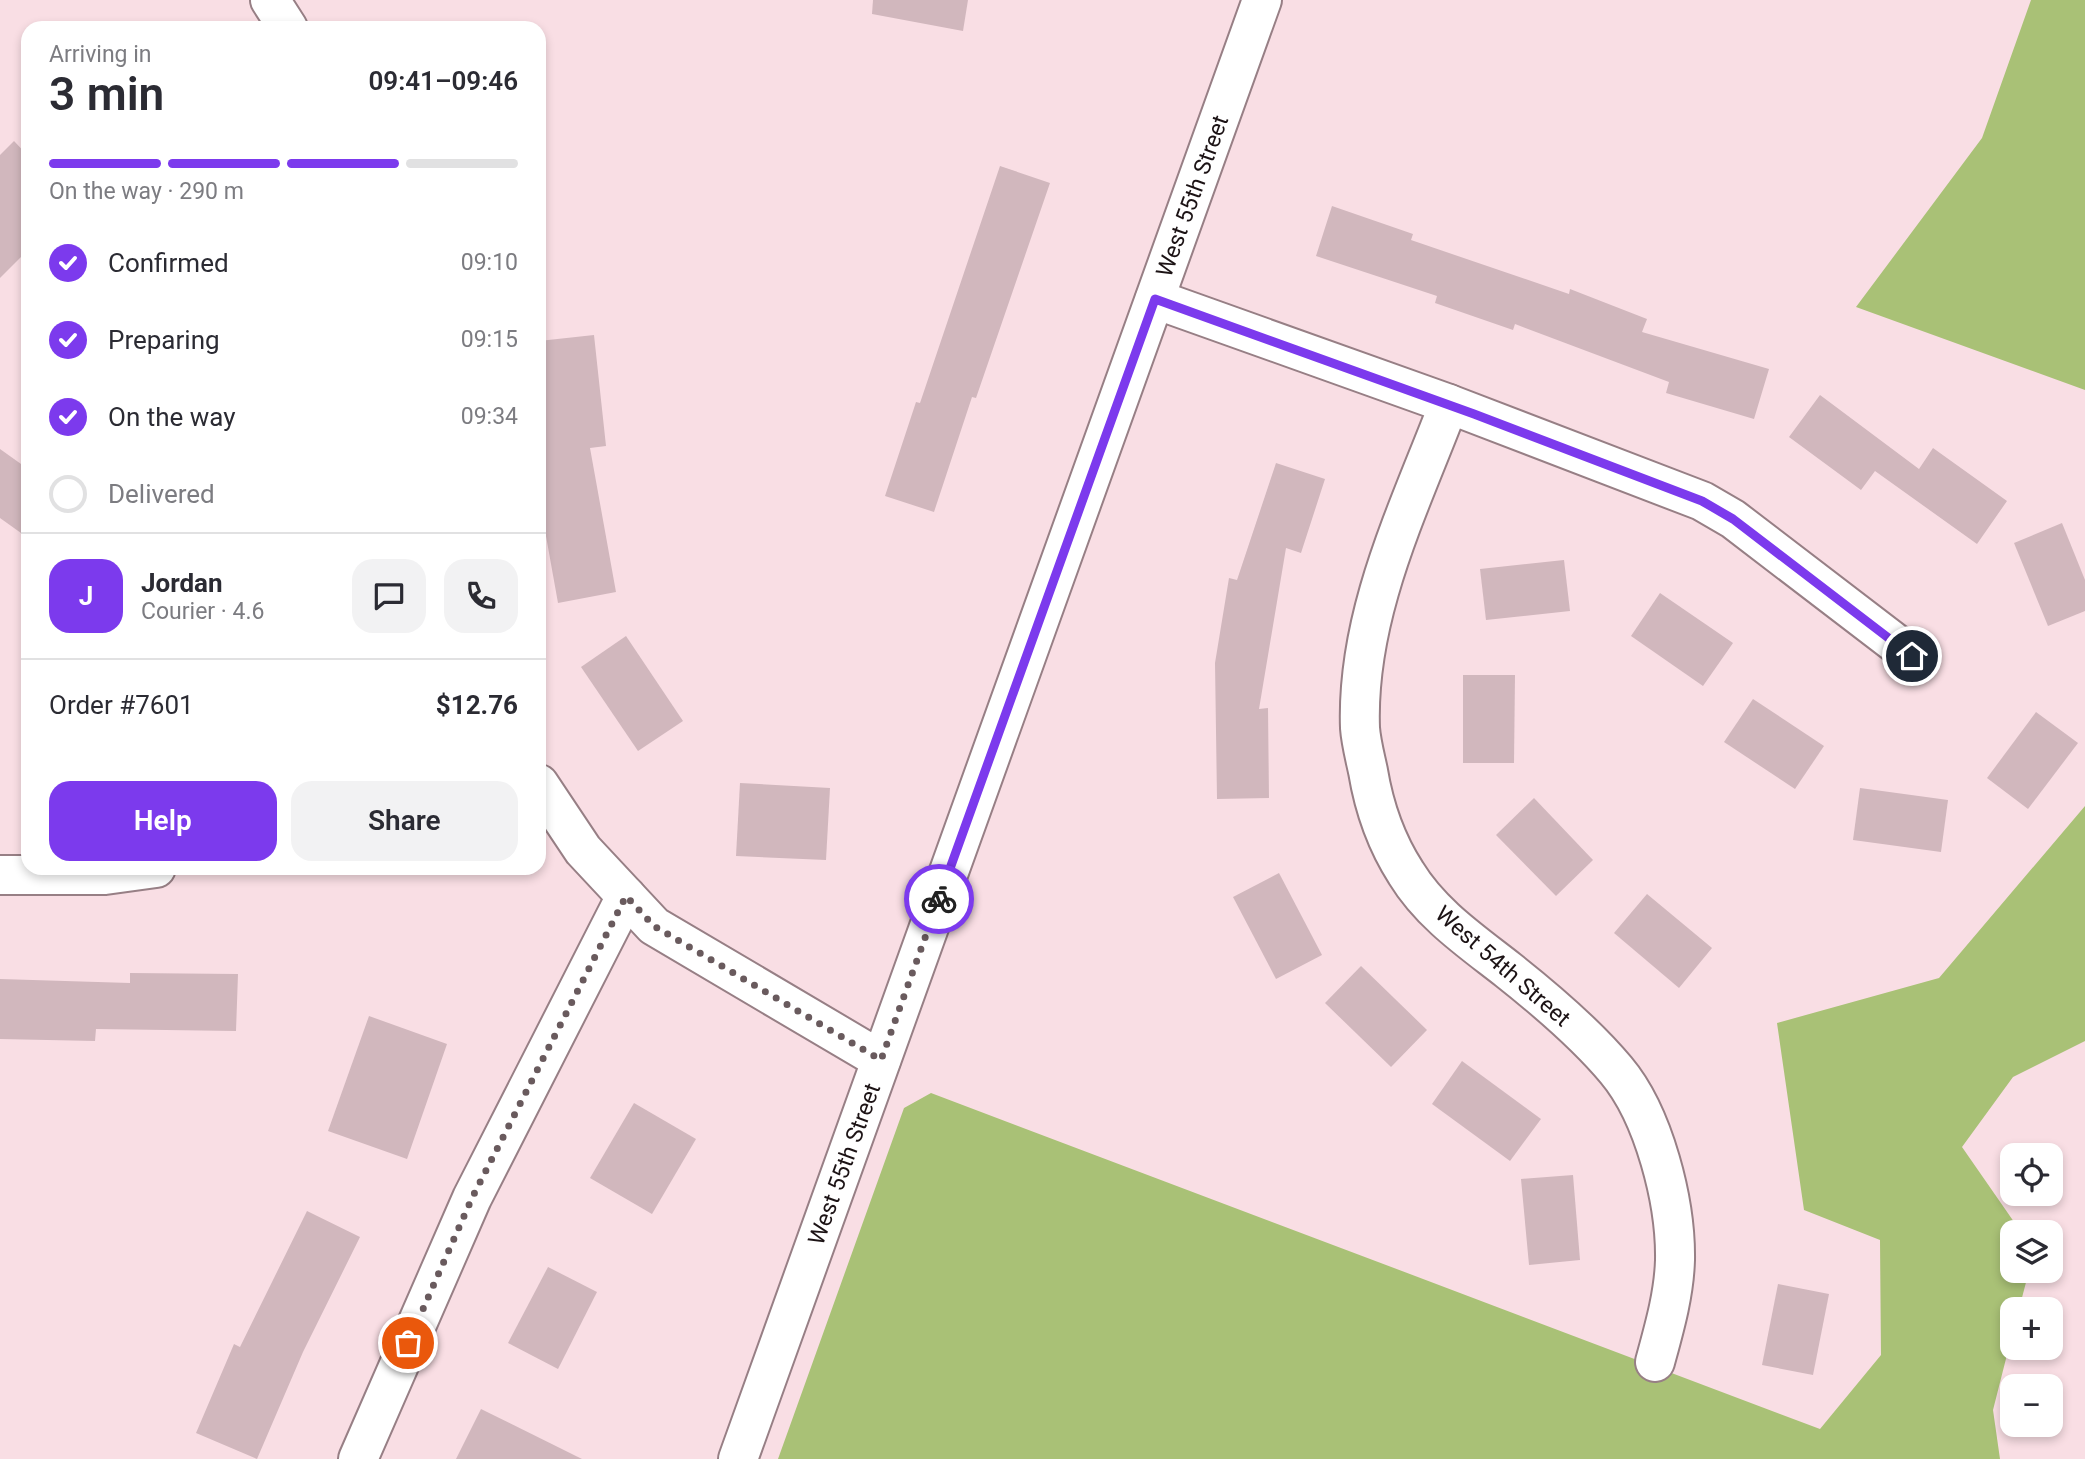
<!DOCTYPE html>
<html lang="en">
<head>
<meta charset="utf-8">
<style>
	:root { --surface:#fff; --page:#f2f2f3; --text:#2b2b33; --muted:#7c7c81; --line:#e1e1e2; --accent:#7c3aed }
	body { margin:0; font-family:Roboto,sans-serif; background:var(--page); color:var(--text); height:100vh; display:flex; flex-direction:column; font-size:26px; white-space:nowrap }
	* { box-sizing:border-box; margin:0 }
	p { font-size:23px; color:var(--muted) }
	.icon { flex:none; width:38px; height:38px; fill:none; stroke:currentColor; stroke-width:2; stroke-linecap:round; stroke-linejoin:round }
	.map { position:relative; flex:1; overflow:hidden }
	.sheet { position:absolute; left:21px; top:21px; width:525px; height:854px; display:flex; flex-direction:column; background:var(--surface); border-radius:21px; box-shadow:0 4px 10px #0003 }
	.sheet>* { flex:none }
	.controls { position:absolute; left:2000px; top:1143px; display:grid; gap:14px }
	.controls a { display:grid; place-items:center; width:63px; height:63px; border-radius:14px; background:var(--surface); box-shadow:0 4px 10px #0003; font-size:35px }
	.pin { position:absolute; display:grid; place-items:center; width:60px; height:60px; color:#fff; margin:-30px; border:4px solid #fff; border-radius:50%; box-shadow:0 2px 7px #0007 }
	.courier { position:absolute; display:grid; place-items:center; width:70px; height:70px; margin:-35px; border:5px solid #7c3aed; border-radius:50%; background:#fff; color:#222; box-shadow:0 2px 9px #0007 }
	.overview em { font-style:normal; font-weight:600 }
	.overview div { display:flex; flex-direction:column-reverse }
	.overview { display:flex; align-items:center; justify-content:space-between; height:119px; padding:0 28px }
	h1 { font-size:46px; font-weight:600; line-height:52px }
	.bar { display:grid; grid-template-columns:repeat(4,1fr); gap:10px 7px; align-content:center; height:84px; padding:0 28px }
	.bar i { height:9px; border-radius:5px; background:var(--line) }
	.bar .current { background:var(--accent) }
	.bar p { grid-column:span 4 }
	.line { display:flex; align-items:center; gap:18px; padding:0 28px; border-top:2px solid var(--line) }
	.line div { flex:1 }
	.round { display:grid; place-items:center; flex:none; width:74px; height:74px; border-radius:21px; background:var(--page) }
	ol { padding:0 28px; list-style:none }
	li { display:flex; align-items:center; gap:21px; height:77px }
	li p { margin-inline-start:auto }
	li .icon { padding:7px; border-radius:50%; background:var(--accent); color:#fff; stroke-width:4 }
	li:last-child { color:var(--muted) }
	li i { width:38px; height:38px; border:4px solid var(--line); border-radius:50% }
	.action { display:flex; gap:14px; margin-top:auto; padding:14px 28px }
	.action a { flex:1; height:80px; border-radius:21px; background:var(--accent); color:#fff; font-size:28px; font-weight:600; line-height:80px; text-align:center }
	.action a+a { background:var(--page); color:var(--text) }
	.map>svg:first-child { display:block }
</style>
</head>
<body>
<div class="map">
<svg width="2085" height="1459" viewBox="0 0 2085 1459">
	<rect width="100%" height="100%" fill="#f9dee4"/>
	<g fill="#a9c176">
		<polygon points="2031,0 2085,0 2085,390 1856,307 1982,138"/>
		<polygon points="2085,806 2085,1041 2013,1077 1962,1147 2021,1232 2012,1232 2012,1270 2029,1271 2019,1309 2012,1309 2012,1335 1993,1410 2000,1459 778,1459 904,1108 931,1093 1820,1429 1881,1355 1880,1240 1804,1210 1777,1023 1939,978"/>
	</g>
	<g fill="#d1b7bd">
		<polygon points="873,0 968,0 963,31 872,14"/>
		<polygon points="14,141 28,156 28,250 0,278 0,155"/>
		<polygon points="1000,166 1050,183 976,398 972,397 934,512 885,496 916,402 920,403"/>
		<polygon points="1332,206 1413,234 1411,240 1569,294 1570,289 1647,319 1642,332 1769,369 1754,419 1666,393 1669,382 1515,324 1513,330 1435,303 1437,296 1316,256"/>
		<polygon points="594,335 606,446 590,448 616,592 558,603 539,497 539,341"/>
		<polygon points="1820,395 1919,469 1933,448 2007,501 1977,544 1875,471 1861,490 1789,437"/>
		<polygon points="0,449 28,469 28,538 0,518"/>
		<polygon points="1276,463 1325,479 1301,553 1286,548 1259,709 1268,708 1269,798 1217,799 1215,663 1229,578 1237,580"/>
		<polygon points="2062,523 2085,580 2085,611 2048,626 2014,543"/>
		<polygon points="1564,560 1570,611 1486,620 1480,569"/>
		<polygon points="1660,593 1733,643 1703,686 1631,636"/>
		<polygon points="626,636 683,721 638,751 581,667"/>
		<polygon points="1463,675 1515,675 1514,763 1463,763"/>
		<polygon points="1753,699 1824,746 1795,789 1724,742"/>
		<polygon points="2036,712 2078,743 2028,809 1987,778"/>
		<polygon points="740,783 830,788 826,860 736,856"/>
		<polygon points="1860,788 1948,800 1941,852 1853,840"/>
		<polygon points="1534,798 1593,860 1556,896 1496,835"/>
		<polygon points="1279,873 1322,955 1276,979 1233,897"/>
		<polygon points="1647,894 1712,948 1679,988 1614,933"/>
		<polygon points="1361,966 1427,1030 1391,1067 1325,1003"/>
		<polygon points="130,973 238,974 236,1031 96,1029 95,1041 0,1039 0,979 130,983"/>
		<polygon points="369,1016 447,1044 407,1159 328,1131"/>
		<polygon points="1462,1061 1541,1119 1510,1161 1432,1104"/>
		<polygon points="634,1103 696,1139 652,1214 590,1178"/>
		<polygon points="1573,1175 1580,1260 1529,1265 1521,1179"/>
		<polygon points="307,1211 360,1237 303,1352 257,1459 196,1433 234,1344 240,1347"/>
		<polygon points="548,1267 597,1292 558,1369 508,1343"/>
		<polygon points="1778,1284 1829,1294 1813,1375 1762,1365"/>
		<polygon points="481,1409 582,1459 456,1459"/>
	</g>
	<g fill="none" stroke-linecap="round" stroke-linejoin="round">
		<g stroke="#977f85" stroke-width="42">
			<g id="minor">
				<polyline points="270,0 288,28"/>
				<polyline points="1155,299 1449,404 1702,501 1733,519 1912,656"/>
				<path d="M1449,404c-40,105 -93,210 -89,324 1,14 5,29 8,43 6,36 18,71 38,102 25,41 65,68 102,97 38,30 77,63 108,100 38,45 60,132 59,190 -1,35 -11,69 -20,102"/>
				<polyline points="539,784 583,850 654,926 881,1060"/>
				<polyline points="0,875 105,875 156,868"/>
				<polyline points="358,1459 472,1198 626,896"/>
				<polyline points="738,1459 1262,0"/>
			</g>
		</g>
		<use href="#minor" stroke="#fff" stroke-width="38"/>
	</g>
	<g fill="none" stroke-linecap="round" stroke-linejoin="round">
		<polyline stroke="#695a5d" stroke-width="7" stroke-dasharray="0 12.6" points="408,1343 472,1198 626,896 654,926 881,1060 939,899"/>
		<polyline stroke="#7c3aed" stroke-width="9" points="939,899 1155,299 1474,414 1702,501 1733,519 1912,656"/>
	</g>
	<g text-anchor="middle" stroke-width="5" stroke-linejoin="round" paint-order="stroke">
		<g font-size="23" fill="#1c1315" stroke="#fff">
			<text transform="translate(1192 196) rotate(-70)" y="8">West 55th Street</text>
			<text transform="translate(1503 966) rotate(41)" y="8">West 54th Street</text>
			<text transform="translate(844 1164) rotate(-70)" y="8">West 55th Street</text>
		</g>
	</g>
</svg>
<div class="controls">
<a><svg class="icon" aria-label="locate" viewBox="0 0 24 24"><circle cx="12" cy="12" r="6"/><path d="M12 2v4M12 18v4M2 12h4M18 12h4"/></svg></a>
<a><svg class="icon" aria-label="layers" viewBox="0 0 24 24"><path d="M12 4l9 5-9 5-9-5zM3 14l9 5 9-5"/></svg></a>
<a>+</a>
<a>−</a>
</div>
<div class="pin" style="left:408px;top:1343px;background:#ea580c"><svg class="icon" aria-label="bag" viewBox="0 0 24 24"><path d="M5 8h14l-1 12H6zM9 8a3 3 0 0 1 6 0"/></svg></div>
<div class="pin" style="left:1912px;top:656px;background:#1f2937"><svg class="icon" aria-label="home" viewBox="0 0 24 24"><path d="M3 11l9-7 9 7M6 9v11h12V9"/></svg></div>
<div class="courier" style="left:939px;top:899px"><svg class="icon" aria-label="bike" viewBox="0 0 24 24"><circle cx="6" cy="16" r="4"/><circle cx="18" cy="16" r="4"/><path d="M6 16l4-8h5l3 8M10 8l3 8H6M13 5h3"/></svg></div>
<section class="sheet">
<div class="overview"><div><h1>3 min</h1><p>Arriving in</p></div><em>09:41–09:46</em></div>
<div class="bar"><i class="current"></i><i class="current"></i><i class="current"></i><i></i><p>On the way · 290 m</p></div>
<ol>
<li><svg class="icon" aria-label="check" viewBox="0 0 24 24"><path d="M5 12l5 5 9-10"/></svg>Confirmed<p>09:10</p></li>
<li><svg class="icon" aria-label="check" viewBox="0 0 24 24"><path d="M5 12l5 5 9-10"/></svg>Preparing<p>09:15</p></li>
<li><svg class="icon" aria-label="check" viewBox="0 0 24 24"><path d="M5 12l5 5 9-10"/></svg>On the way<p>09:34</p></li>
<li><i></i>Delivered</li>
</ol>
<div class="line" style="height:126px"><b class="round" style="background:var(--accent);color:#fff">J</b><div><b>Jordan</b><p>Courier · 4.6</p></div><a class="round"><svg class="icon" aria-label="chat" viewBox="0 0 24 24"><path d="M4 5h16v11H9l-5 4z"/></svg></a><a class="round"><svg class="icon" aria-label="phone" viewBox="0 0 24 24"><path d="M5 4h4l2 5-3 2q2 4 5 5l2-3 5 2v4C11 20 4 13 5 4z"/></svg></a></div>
<div class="line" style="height:91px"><div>Order #7601</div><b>$12.76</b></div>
<div class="action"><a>Help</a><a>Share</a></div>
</section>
</div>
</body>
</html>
